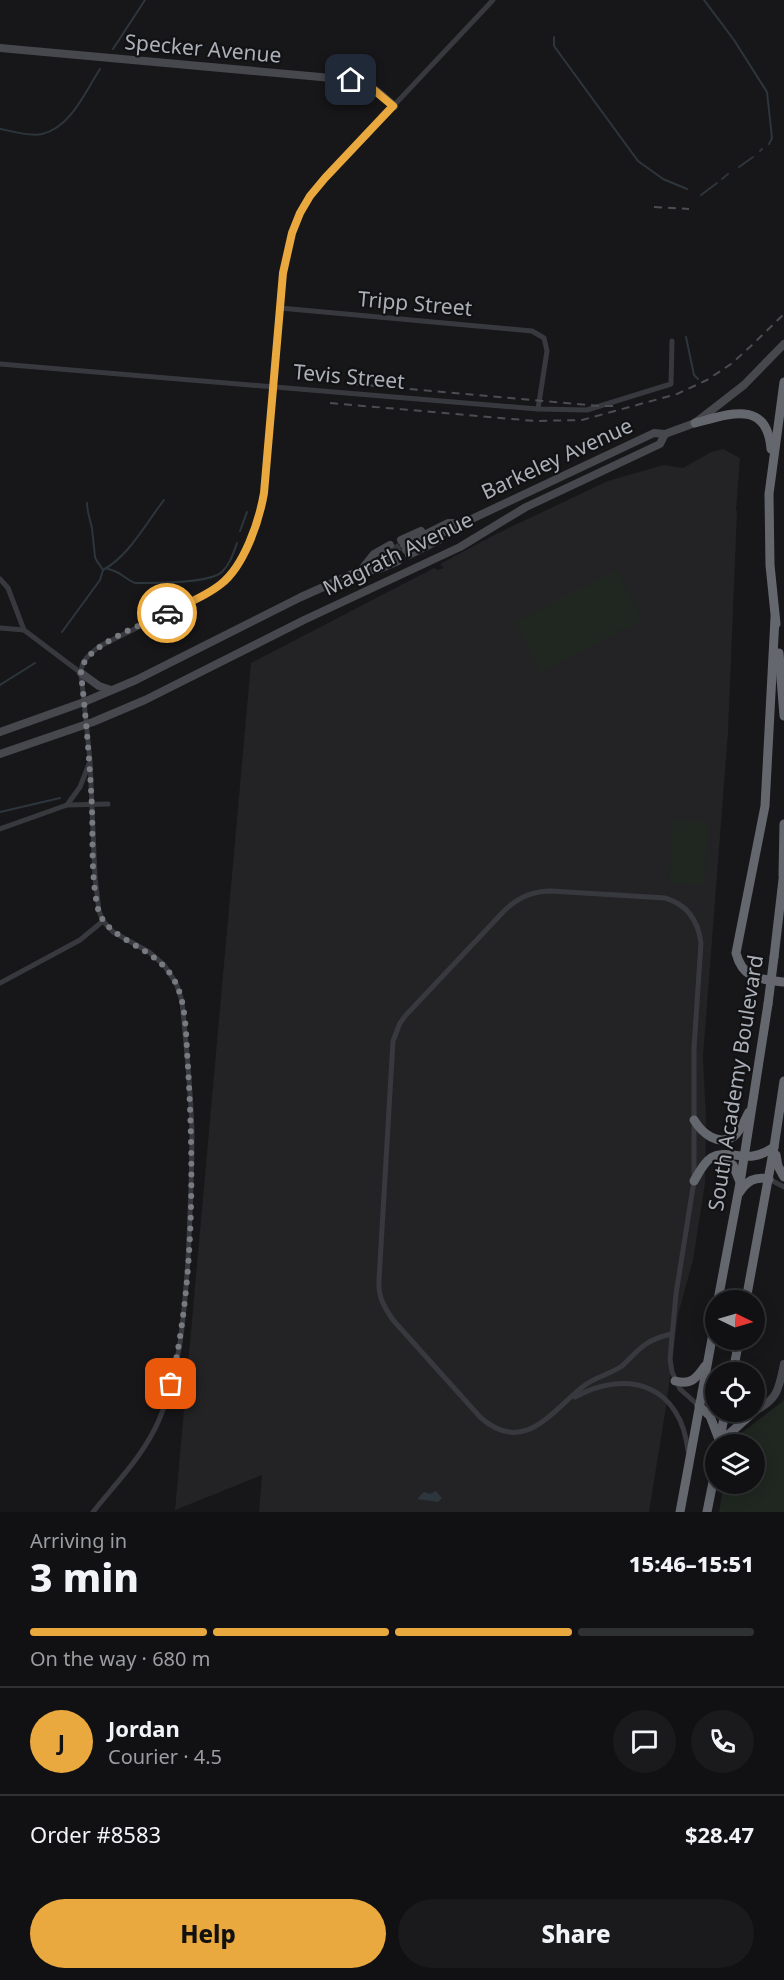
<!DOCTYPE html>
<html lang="en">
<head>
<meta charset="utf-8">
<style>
	:root { --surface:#111113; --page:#1a1a1c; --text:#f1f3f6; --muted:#9c9da0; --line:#303133; --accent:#eaa93e }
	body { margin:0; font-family:"Noto Sans",sans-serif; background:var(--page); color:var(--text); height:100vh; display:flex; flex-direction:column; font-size:22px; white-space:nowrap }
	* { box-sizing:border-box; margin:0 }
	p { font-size:20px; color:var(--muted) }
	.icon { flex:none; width:33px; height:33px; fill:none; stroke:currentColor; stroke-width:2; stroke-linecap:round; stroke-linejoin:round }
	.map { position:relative; height:1512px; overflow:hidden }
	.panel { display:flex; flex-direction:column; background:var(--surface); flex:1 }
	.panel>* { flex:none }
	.needle { width:39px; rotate:95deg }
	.fabs { position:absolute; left:705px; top:1290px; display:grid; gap:12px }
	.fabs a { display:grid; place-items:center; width:60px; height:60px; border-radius:50%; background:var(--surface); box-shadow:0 3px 15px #0003,0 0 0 2px var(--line); font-size:30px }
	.pin { position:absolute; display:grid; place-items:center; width:51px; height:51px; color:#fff; margin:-26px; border-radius:12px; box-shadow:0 3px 9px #0006 }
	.courier { position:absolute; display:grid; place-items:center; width:60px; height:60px; margin:-30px; border:4px solid #eaa93e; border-radius:50%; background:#fff; color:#222; box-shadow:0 2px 8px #0007 }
	.head em { font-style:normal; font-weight:800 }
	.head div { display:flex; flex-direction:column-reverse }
	.head { display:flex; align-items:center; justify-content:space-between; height:102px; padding:0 30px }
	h1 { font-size:39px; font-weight:800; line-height:45px }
	.bar { display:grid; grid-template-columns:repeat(4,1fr); gap:9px 6px; align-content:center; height:72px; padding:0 30px }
	.bar i { height:8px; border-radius:4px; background:var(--line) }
	.bar .on { background:var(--accent) }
	.bar p { grid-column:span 4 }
	.line { display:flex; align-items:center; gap:15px; padding:0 30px; border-top:2px solid var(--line) }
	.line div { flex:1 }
	.round { display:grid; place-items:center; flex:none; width:63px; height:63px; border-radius:32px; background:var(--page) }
	.action { display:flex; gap:12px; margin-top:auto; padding:12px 30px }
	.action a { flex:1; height:69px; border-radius:36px; background:var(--accent); color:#111; font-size:24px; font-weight:800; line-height:69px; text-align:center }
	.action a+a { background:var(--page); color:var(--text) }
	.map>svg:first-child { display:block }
</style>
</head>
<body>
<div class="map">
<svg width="784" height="1512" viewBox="0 0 784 1512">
	<rect width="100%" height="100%" fill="#171719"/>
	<polygon fill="#232326" points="723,449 740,458 736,510 737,511 728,732 703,1057 706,1119 705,1183 693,1260 678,1315 666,1407 649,1512 259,1512 262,1475 175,1510 251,663 434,568 438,570 444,568 440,564 496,534 608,481 664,465 683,468 711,452"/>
	<g fill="#1f2720">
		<polygon points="617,570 642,620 540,672 515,622"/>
		<polygon points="673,820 708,822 704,885 669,883"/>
		<polygon points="784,1398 784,1512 719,1512 724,1484 754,1484 754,1444 731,1444 732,1440 783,1401"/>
	</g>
	<polygon fill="#2d363c" points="436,1491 442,1498 438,1502 417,1499 424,1492 430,1494"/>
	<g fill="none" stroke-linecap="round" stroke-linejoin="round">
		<g stroke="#2d363c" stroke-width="2">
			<polyline points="704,0 734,40 767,92 772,138 769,144"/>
			<polyline points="554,37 554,46 638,161 663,179 687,189"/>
			<polyline points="113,49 145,0"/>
			<path d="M0,129c12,2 30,8 42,5 29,-7 43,-42 58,-65"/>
			<polyline points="760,151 762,149"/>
			<polyline points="739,167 753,157"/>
			<polyline points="722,179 728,174"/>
			<polyline points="701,195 717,183"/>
			<polyline points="686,337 694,375 698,379"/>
			<path d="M87,503c0,9 3,16 5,25 1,10 2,20 3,29 1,4 6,9 8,13"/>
			<polyline points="240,531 247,512"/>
			<path d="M108,569c14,3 15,9 27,14 18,0 73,1 87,-11 8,-8 11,-18 15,-29"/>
			<path d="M62,632l38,-52 3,-10c26,-14 43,-47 61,-70"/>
			<polyline points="0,685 35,663"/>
			<polyline points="0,812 60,798"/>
		</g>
		<polyline stroke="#343539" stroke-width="8" stroke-dasharray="8 4" stroke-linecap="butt" points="393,550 404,545"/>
		<g stroke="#38393e" stroke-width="5">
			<polyline points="280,308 532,331 544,338 547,351 538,409"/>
			<polyline points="0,364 538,409 587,410 671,384 672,341"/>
			<polyline points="0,579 8,588 24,630"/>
			<polyline points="0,628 24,630 81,673"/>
			<polyline points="67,805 108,804"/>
			<polyline points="0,829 67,805 80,787 89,764"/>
			<polyline points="0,983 80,940 103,921"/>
			<polyline points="769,1179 784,1187"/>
			<path d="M671,1334c-8,2 -18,5 -25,10 -9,6 -16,15 -24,22 -12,8 -26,11 -37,19 -33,25 -60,71 -104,33l-88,-98c-9,-13 -15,-23 -14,-40l14,-239 7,-18 6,-8 98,-104c13,-13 28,-20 47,-20l114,7c21,6 33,22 36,45l-7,105v133l-18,113 -6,65 2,13 8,17 19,17"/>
			<path d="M575,1397c54,-29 106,-11 113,54"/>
			<path d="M93,1512c23,-29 51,-57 66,-92 22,-50 25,-107 29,-160 2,-43 4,-85 4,-128 -1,-43 -6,-87 -10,-131l-6,-18 -12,-18 -15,-13 -36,-20 -10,-11 -4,-10 -4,-34 -5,-117 -9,-87c0,-13 10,-20 19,-27l112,-55c31,-20 46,-63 52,-98l19,-220c5,-33 16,-64 38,-90l172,-183"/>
		</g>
		<g stroke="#46484e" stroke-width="8">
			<path d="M0,48l354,32c17,4 28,15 40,26"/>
			<polyline points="401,540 421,531"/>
			<polyline points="404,545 448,523 460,523"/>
			<polyline points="406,550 654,433 665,434"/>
			<polyline points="409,555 439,540"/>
			<polyline points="362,569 374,554 390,545"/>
			<polyline points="368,570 377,570 398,561"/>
			<polyline points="81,673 99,686 111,690"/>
			<polyline points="0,732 84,702 136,680 301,597 395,555"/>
			<polyline points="0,754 93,722 145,700 304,620 460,547 526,507 660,444 665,434 695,423 726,399 744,385 784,344"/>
			<path d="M754,1411c24,-11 25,-23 30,-47"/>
			<polyline points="725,1414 745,1415 753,1412"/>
		</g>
		<g stroke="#64676e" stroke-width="9">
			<path d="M695,423c34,-9 72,-24 76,26"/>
			<path d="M775,618l-10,188 -29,147c7,27 24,26 48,29"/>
			<polyline points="776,624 770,565 769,494 784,382"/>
			<polyline points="779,653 784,716"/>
			<polyline points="783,875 784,824"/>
			<polyline points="774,957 784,871"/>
			<path d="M694,1120c8,13 24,27 40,16 7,-5 11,-17 15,-24"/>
			<polyline points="776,1155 778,1166 784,1177"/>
			<polyline points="719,1156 733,1165 740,1182"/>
			<path d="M694,1181c5,-8 9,-18 17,-23 11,-8 29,0 42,-2 8,-1 14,-4 21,-9"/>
			<path d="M739,1193c8,-12 15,-17 30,-14"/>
			<polyline points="718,1300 740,1183 768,1004"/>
			<polyline points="746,1300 774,1147 784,1081"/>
			<polyline points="733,1372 739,1340"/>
			<path d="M675,1381c16,4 21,-2 30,-15"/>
			<polyline points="705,1384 710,1403 716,1410"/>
			<polyline points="699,1406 710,1416 720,1442"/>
			<polyline points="720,1439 725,1412"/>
			<polyline points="720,1442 756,1410"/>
			<polyline points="680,1512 716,1317"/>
			<polyline points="707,1512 716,1467"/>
		</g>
		<g stroke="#4b4d53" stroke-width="2" stroke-dasharray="8 6" stroke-linecap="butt">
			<polyline points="654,207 689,209"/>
			<polyline points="354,384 600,406 618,406"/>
			<polyline points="330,403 535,421 582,420 677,394 707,380 731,364 751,346 784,314"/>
		</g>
		<polyline stroke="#64676e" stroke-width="9" points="768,1004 774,957"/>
	</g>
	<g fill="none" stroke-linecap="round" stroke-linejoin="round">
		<path stroke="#777a80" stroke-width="6" stroke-dasharray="0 10.8" d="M167,613c-22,11 -86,33 -86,60 5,46 9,91 11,136 1,32 -1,70 6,100 9,34 62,36 79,77 10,22 9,57 11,81 6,104 6,216 -17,317"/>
		<path stroke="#eaa93e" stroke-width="8" d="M167,613c18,-9 38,-16 54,-29 23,-18 38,-62 43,-91l19,-220 9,-40 8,-20 10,-17 15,-18 68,-72 -25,-21 -17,-5"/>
	</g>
	<g text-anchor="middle" stroke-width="4.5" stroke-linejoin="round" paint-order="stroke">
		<g font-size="21" fill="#aaafb8" stroke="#121214">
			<text transform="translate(203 49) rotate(5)" y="7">Specker Avenue</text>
			<text transform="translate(415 304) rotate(5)" y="7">Tripp Street</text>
			<text transform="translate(349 377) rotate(5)" y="7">Tevis Street</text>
			<text transform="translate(557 459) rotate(-25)" y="7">Barkeley Avenue</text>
			<text transform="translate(398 554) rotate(-26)" y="7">Magrath Avenue</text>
			<text transform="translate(736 1083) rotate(-81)" y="7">South Academy Boulevard</text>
		</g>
	</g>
</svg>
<div class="fabs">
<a><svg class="needle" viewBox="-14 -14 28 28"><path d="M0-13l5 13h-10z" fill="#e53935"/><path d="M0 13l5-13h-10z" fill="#9c9da0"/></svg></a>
<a><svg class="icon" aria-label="locate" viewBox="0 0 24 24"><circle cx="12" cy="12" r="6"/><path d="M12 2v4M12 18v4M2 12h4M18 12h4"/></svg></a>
<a><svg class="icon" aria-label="layers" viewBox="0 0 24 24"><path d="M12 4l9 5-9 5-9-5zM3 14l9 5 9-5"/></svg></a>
</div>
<div class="pin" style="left:171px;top:1384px;background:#ea580c"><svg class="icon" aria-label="bag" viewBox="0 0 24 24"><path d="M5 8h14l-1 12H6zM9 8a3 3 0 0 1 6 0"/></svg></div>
<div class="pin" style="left:351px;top:80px;background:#1f2937"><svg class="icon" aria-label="home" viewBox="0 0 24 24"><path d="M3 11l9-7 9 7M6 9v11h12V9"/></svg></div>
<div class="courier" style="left:167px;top:613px"><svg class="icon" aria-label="car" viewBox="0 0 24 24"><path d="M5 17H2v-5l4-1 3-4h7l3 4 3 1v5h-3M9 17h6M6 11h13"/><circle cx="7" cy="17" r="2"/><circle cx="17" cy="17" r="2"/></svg></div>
</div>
<section class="panel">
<div class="head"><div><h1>3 min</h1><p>Arriving in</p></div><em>15:46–15:51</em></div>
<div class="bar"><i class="on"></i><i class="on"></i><i class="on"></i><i></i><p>On the way · 680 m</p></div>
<div class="line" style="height:108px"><b class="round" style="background:var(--accent);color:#111">J</b><div><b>Jordan</b><p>Courier · 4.5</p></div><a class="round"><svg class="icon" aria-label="chat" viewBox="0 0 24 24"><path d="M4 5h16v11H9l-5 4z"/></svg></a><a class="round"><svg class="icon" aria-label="phone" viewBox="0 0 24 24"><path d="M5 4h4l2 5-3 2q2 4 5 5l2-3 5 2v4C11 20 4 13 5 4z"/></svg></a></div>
<div class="line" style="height:78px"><div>Order #8583</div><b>$28.47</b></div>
<div class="action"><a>Help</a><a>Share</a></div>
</section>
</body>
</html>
